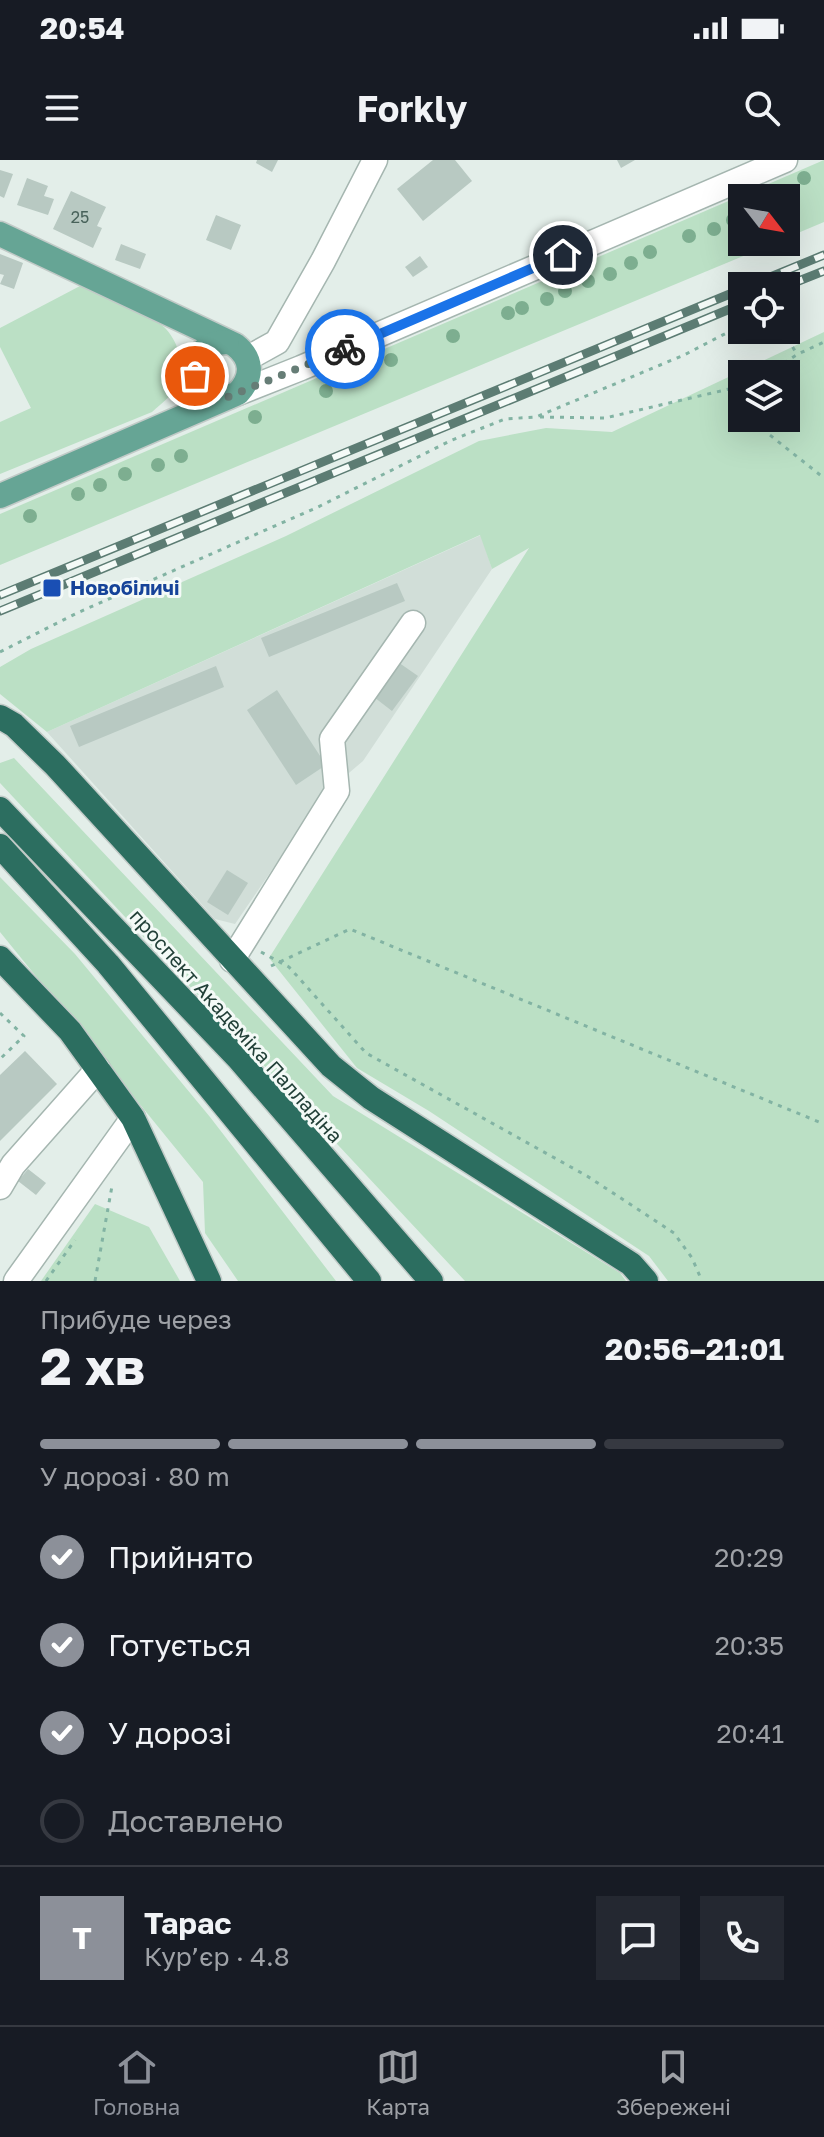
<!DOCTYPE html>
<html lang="uk">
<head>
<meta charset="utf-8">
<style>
	:root { --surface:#171b24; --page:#242831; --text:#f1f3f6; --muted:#9ea1a6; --line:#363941; --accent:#8c9099 }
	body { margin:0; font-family:"Golos Text",sans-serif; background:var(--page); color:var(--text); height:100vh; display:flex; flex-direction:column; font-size:30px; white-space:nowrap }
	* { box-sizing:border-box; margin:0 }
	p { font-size:26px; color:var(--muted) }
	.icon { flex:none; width:44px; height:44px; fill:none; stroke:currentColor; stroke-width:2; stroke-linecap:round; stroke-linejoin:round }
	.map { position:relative; height:1121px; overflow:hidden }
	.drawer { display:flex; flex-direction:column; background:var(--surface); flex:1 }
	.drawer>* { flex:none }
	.needle { width:52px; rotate:121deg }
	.controls { position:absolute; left:728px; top:24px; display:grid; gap:16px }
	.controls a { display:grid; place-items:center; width:72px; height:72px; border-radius:0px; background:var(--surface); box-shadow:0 8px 32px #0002; font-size:40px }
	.pin { position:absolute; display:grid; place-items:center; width:68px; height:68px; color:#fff; margin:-34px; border:4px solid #fff; border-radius:50%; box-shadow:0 2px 8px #0007 }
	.courier { position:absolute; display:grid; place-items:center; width:80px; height:80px; margin:-40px; border:6px solid #1a73e8; border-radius:50%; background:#fff; color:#222; box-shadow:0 2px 10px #0007 }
	.head em { font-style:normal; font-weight:700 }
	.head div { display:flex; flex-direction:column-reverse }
	.head { display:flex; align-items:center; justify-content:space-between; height:136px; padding:0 40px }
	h1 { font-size:52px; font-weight:700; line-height:60px }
	.bar { display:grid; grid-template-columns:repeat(4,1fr); gap:12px 8px; align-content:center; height:96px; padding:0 40px }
	.bar i { height:10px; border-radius:6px; background:var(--line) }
	.bar .selected { background:var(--accent) }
	.bar p { grid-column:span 4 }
	.line { display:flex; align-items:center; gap:20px; padding:0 40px; border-top:2px solid var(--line) }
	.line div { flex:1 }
	.round { display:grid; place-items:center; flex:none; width:84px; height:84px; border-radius:0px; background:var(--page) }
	ol { padding:0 40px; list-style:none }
	li { display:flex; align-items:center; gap:24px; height:88px }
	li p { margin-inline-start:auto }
	li .icon { padding:8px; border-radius:50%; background:var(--accent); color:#fff; stroke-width:4 }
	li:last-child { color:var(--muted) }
	li i { width:44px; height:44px; border:4px solid var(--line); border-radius:50% }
	.status { display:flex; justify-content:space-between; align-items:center; height:56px; padding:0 40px; background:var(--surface); direction:ltr }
	.status svg { height:22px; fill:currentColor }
	header { display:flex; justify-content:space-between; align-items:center; height:104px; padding:0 40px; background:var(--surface); font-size:36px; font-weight:700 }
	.tab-bar { display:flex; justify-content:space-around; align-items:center; height:112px; border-top:2px solid var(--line); background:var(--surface); font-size:22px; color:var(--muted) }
	.tab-bar a { display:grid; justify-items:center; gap:4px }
	.tab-bar .selected { color:var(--accent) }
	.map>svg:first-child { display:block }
</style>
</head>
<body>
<div class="status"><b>20:54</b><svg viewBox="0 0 49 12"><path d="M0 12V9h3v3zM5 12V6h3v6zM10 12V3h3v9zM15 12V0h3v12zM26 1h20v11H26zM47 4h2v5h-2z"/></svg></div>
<header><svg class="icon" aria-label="menu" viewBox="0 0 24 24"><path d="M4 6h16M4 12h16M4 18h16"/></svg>Forkly<svg class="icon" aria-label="search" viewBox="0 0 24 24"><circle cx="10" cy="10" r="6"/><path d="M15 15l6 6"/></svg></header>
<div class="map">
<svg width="824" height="1121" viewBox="0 0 824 1121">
	<rect width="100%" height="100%" fill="#e3eee9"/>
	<polygon fill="#d1ded8" points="481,375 492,409 363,601 323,635 235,764 215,759 47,572"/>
	<g fill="#bbe0c5" fill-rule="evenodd">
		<polygon points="824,0 824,62 786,78 786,38 742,38 742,82 777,82 0,405 0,354"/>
		<path d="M80,126c18,9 71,29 84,41 12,11 21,35 16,52 -4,14 -18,24 -28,33l-152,62v-52l31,-14 -31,-61v-19z"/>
		<path d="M824,172v949h-156l-19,-25 -220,-145 -72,-43 -88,-110 260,-410 -37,21 -12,-34 -433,197 -47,-38v-27l31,-18 255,-113 193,-95 67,-13 66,4zM742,214h44v44h-44z"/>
		<polygon points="14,598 333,936 620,1113 626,1121 465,1121 0,623 0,603"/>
		<polygon points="0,717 75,794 210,957 336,1121 238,1121 205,1073 203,1022 0,772"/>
		<polygon points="95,1044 149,1067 180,1121 41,1121"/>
	</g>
	<g fill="#b8c9c2">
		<polygon points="257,0 278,0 272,12 256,3"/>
		<polygon points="433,0 455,0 472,21 423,61 397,29"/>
		<polygon points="617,0 635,0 621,8"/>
		<polygon points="0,10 13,14 4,38 0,36"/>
		<polygon points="27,18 48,26 44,36 54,39 48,55 17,45"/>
		<polygon points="71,31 106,47 97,66 102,68 93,88 53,69"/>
		<polygon points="216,55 241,65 231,90 206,80"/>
		<polygon points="121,84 146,94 140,109 115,100"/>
		<polygon points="0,94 23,103 14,129 0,124 4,115 0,114"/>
		<polygon points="420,96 428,107 413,117 405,107"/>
		<polygon points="397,423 405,441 269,497 261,478"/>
		<polygon points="395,500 418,516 392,551 370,534"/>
		<polygon points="216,506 224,527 79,587 70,566"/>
		<polygon points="277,530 326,605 296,625 247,550"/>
		<polygon points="227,710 248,723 228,755 207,742"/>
		<polygon points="25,891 57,924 0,981 0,915"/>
		<polygon points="28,1009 46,1023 36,1035 18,1021"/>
	</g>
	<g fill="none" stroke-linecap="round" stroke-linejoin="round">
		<g stroke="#a5b6b0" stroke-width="27">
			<g id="minor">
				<polyline points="248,198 277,182 323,101 375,0"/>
				<polyline points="238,233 301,208 785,0"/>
				<polyline points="232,800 337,631 332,579 413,463"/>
				<polyline points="0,1027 13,1005 98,909"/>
				<polyline points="16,1121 133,958"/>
			</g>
		</g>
		<g stroke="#c1cac7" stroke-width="27">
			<g id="major">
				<path d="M0,74l235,111c18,14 18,32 3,48l-238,103"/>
				<path d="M227,182c-44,1 -42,58 1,55"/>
			</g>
		</g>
		<g stroke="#c1cac7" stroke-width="27">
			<g id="highway">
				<polyline points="0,557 14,565 55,605 331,906 371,938 631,1104 646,1121"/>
				<polyline points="0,649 238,898 431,1121"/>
				<polyline points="0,686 108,804 369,1121"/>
				<polyline points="0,798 70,871 133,958 209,1121"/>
			</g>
		</g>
		<g stroke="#82b3a3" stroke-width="3" stroke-dasharray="4 6" stroke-linecap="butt">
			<polyline points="782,170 797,194"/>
			<polyline points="767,214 798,194 824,182"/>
			<polyline points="540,257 605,258 742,226"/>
			<polyline points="761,258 766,272 824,318"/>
			<polyline points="0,492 77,453 318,347 452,280 505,259 536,257 684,195 742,165"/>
			<polyline points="261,792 289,807 366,893 587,1016 674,1073 692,1098 702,1121"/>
			<polyline points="271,806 350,769 824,964"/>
			<polyline points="0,853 24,876 0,899"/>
			<polyline points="46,1121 75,1080"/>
			<polyline points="95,1121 112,1026"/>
		</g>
		<use href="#minor" stroke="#fff" stroke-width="24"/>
		<use href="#major" stroke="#66a595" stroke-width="24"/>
		<use href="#highway" stroke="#2c6e60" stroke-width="24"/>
		<g stroke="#5c7c73" stroke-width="9">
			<g id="rail">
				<polyline points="748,126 824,95"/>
				<polyline points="786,126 824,111"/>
				<polyline points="0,435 742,129"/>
				<polyline points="0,451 742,144"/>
			</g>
		</g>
		<use href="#rail" stroke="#f4faf7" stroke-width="6" stroke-dasharray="18" stroke-linecap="butt"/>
	</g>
	<g fill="#7dae90">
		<circle cx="804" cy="18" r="7"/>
		<circle cx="733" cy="60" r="7"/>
		<circle cx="714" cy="69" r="7"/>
		<circle cx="689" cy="76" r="7"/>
		<circle cx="650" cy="92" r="7"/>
		<circle cx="631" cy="103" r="7"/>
		<circle cx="610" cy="114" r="7"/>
		<circle cx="588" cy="121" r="7"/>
		<circle cx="565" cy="131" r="7"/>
		<circle cx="547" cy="139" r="7"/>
		<circle cx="522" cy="148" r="7"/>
		<circle cx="508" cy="153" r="7"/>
		<circle cx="453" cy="176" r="7"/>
		<circle cx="391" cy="200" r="7"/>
		<circle cx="364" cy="210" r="7"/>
		<circle cx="326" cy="231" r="7"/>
		<circle cx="255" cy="257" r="7"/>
		<circle cx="181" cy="296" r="7"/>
		<circle cx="158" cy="305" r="7"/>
		<circle cx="125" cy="314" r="7"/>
		<circle cx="100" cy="325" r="7"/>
		<circle cx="78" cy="334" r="7"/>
		<circle cx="30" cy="356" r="7"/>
	</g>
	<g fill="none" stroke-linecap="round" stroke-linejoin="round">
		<path stroke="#667d76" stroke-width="8" stroke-dasharray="0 14.4" d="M195,216c6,16 16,22 33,21l117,-48"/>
		<polyline stroke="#1a73e8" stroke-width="10" points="345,189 563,95"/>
	</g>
	<rect fill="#1a4fb4" stroke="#f4faf7" stroke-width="3" x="42" y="418" width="20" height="20" rx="4"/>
	<g text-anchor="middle" stroke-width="6" stroke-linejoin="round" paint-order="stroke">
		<g font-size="16" fill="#48625a">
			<text x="80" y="63">25</text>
		</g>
		<g font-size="20" font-weight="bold" fill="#164399" stroke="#f4faf7" text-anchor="start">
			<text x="70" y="435">Новобіличі</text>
		</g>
		<g font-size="20" fill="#224038" stroke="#f4faf7">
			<text transform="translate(236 866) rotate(48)" y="7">проспект Академіка Палладіна</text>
		</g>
	</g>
</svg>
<div class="controls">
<a><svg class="needle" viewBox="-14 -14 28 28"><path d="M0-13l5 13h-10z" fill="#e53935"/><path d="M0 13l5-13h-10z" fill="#9ea1a6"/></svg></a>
<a><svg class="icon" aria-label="locate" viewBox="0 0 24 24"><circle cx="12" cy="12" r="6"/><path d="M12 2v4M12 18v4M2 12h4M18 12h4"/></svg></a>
<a><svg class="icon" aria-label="layers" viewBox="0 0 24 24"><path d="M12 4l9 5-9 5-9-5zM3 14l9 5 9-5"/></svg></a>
</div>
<div class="pin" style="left:195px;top:216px;background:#ea580c"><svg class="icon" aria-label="bag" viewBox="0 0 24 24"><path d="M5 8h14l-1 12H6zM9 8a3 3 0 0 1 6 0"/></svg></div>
<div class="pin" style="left:563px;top:95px;background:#1f2937"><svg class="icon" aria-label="home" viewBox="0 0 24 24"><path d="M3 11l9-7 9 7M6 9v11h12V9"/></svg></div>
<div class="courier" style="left:345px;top:189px"><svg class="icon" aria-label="bike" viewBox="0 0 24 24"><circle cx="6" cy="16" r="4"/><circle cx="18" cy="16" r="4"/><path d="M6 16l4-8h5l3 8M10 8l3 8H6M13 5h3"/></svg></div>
</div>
<section class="drawer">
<div class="head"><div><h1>2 хв</h1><p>Прибуде через</p></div><em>20:56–21:01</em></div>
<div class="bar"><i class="selected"></i><i class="selected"></i><i class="selected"></i><i></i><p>У дорозі · 80 m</p></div>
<ol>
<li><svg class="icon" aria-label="check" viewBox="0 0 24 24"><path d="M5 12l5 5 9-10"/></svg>Прийнято<p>20:29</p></li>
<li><svg class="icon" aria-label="check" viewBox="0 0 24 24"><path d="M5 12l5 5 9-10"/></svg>Готується<p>20:35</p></li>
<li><svg class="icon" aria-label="check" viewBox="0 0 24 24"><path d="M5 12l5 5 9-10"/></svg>У дорозі<p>20:41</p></li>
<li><i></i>Доставлено</li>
</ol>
<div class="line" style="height:144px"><b class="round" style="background:var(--accent);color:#fff">Т</b><div><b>Тарас</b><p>Кур’єр · 4.8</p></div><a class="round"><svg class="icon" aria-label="chat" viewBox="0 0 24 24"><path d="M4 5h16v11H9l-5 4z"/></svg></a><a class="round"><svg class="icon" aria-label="phone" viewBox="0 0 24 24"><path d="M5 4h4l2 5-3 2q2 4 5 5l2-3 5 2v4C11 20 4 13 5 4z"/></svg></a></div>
</section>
<nav class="tab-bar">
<a class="selected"><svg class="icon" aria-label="home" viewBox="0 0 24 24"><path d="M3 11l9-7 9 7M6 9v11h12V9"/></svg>Головна</a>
<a><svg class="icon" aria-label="map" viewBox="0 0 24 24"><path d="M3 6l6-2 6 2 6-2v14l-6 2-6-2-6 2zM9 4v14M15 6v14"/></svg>Карта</a>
<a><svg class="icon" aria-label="saved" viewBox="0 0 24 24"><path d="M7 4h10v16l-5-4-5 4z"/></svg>Збережені</a>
</nav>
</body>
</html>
